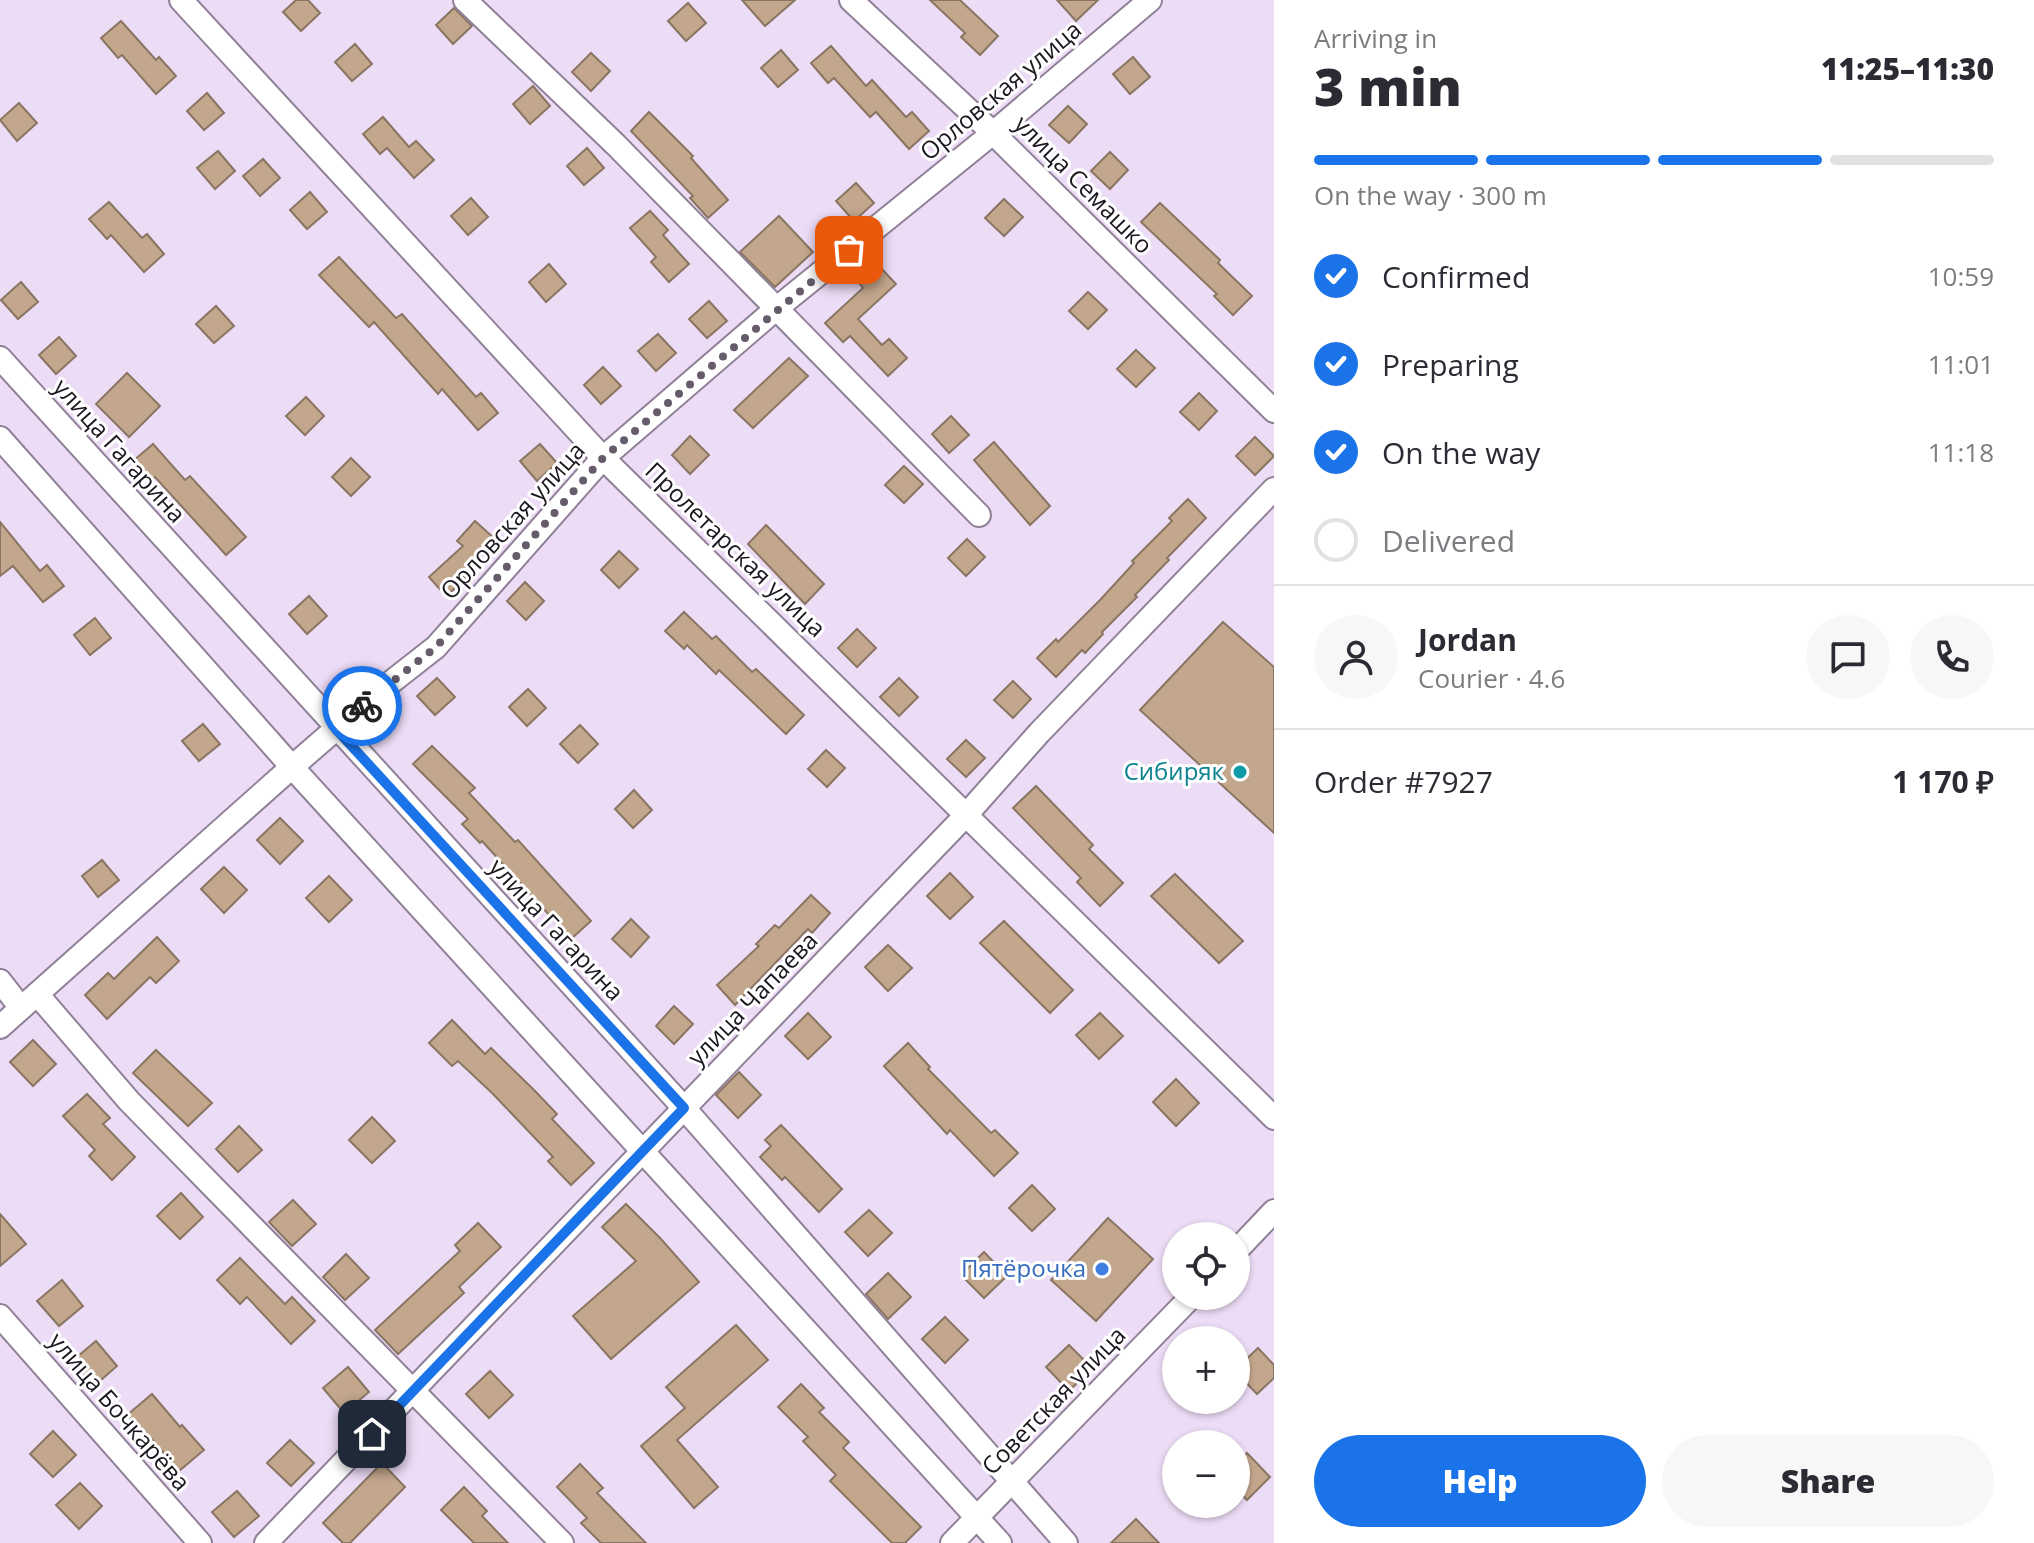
<!DOCTYPE html>
<html lang="en">
<head>
<meta charset="utf-8">
<style>
	:root { --surface:#fff; --page:#f7f7f7; --text:#2b2b33; --muted:#7c7c81; --line:#e1e1e2; --accent:#1a73e8 }
	body { margin:0; font-family:"Open Sans",sans-serif; background:var(--page); color:var(--text); height:100vh; display:flex; flex-direction:column; font-size:30px; white-space:nowrap }
	* { box-sizing:border-box; margin:0 }
	p { font-size:26px; color:var(--muted) }
	.icon { flex:none; width:44px; height:44px; fill:none; stroke:currentColor; stroke-width:2; stroke-linecap:round; stroke-linejoin:round }
	.map { position:relative; flex:1; overflow:hidden }
	.details { display:flex; flex-direction:column; background:var(--surface); width:760px }
	.details>* { flex:none }
	.controls { position:absolute; left:1162px; top:1222px; display:grid; gap:16px }
	.controls a { display:grid; place-items:center; width:88px; height:88px; border-radius:50%; background:var(--surface); box-shadow:0 2px 6px #0004; font-size:40px }
	.pin { position:absolute; display:grid; place-items:center; width:68px; height:68px; color:#fff; margin:-34px; border-radius:16px; box-shadow:0 4px 12px #0006 }
	.courier { position:absolute; display:grid; place-items:center; width:80px; height:80px; margin:-40px; border:6px solid #1a73e8; border-radius:50%; background:#fff; color:#222; box-shadow:0 2px 10px #0007 }
	.overview em { font-style:normal; font-weight:800 }
	.overview div { display:flex; flex-direction:column-reverse }
	.overview { display:flex; align-items:center; justify-content:space-between; height:136px; padding:0 40px }
	h1 { font-size:52px; font-weight:800; line-height:60px }
	.bar { display:grid; grid-template-columns:repeat(4,1fr); gap:12px 8px; align-content:center; height:96px; padding:0 40px }
	.bar i { height:10px; border-radius:6px; background:var(--line) }
	.bar .selected { background:var(--accent) }
	.bar p { grid-column:span 4 }
	.line { display:flex; align-items:center; gap:20px; padding:0 40px; border-top:2px solid var(--line) }
	.line div { flex:1 }
	.round { display:grid; place-items:center; flex:none; width:84px; height:84px; border-radius:42px; background:var(--page) }
	ol { padding:0 40px; list-style:none }
	li { display:flex; align-items:center; gap:24px; height:88px }
	li p { margin-inline-start:auto }
	li .icon { padding:8px; border-radius:50%; background:var(--accent); color:#fff; stroke-width:4 }
	li:last-child { color:var(--muted) }
	li i { width:44px; height:44px; border:4px solid var(--line); border-radius:50% }
	.cta { display:flex; gap:16px; margin-top:auto; padding:16px 40px }
	.cta a { flex:1; height:92px; border-radius:48px; background:var(--accent); color:#fff; font-size:32px; font-weight:800; line-height:92px; text-align:center }
	.cta a+a { background:var(--page); color:var(--text) }
	main { display:flex; flex:1; min-height:0 }
	.map>svg:first-child { display:block }
</style>
</head>
<body>
<main>
<div class="map">
<svg width="1274" height="1543" viewBox="0 0 1274 1543">
	<rect width="100%" height="100%" fill="#eddcf6"/>
	<g fill="#c3a78d" stroke="#8a7562" stroke-width="2">
		<polygon points="296,0 308,0 320,13 301,31 283,12"/>
		<polygon points="742,0 795,0 765,26"/>
		<polygon points="930,0 960,0 998,36 980,55 961,37 965,33"/>
		<polygon points="1057,0 1098,0 1076,21"/>
		<polygon points="688,3 706,23 686,41 668,21"/>
		<polygon points="454,8 472,26 453,44 436,25"/>
		<polygon points="121,21 156,60 159,57 176,76 156,94 122,55 118,58 101,38"/>
		<polygon points="355,44 372,64 352,81 335,62"/>
		<polygon points="831,46 866,86 872,80 906,117 912,112 929,131 909,149 876,112 870,117 834,78 828,83 811,63"/>
		<polygon points="781,50 798,70 778,87 761,68"/>
		<polygon points="591,53 610,71 591,91 572,72"/>
		<polygon points="1133,57 1150,77 1130,94 1113,74"/>
		<polygon points="533,86 550,106 530,124 513,104"/>
		<polygon points="207,93 224,113 204,130 187,111"/>
		<polygon points="19,103 37,123 17,141 0,120"/>
		<polygon points="1068,106 1087,124 1069,143 1049,125"/>
		<polygon points="649,112 693,156 691,158 728,200 708,218 690,198 693,196 631,131"/>
		<polygon points="383,117 409,147 416,141 434,160 414,178 387,148 380,154 363,134"/>
		<polygon points="587,148 604,168 584,185 567,166"/>
		<polygon points="218,151 235,171 215,189 197,168"/>
		<polygon points="1110,152 1128,170 1110,189 1091,171"/>
		<polygon points="263,159 280,178 260,196 243,176"/>
		<polygon points="856,183 874,203 854,221 836,201"/>
		<polygon points="310,192 327,212 307,229 290,210"/>
		<polygon points="471,198 488,217 468,235 451,216"/>
		<polygon points="1004,199 1023,217 1004,236 985,218"/>
		<polygon points="109,202 142,238 147,234 164,254 144,272 111,235 107,239 89,219"/>
		<polygon points="1160,203 1220,260 1218,263 1252,296 1233,315 1214,296 1217,294 1141,222"/>
		<polygon points="650,211 668,230 663,235 689,264 669,282 651,262 656,257 630,228"/>
		<polygon points="779,216 813,252 775,287 740,252"/>
		<polygon points="339,257 396,318 402,314 476,397 481,393 498,413 478,430 442,389 438,394 374,322 369,327 319,275"/>
		<polygon points="549,264 566,284 546,302 529,282"/>
		<polygon points="878,265 896,284 858,319 882,345 889,339 907,358 888,376 850,336 843,342 825,323 863,288 859,283"/>
		<polygon points="21,282 38,302 18,319 1,300"/>
		<polygon points="1088,292 1107,310 1088,329 1069,311"/>
		<polygon points="709,301 727,321 707,338 689,319"/>
		<polygon points="216,306 234,326 214,343 196,324"/>
		<polygon points="658,334 676,353 656,371 638,351"/>
		<polygon points="59,337 76,356 56,374 39,355"/>
		<polygon points="1136,350 1155,368 1136,387 1117,369"/>
		<polygon points="789,358 808,376 753,428 734,410"/>
		<polygon points="603,367 621,386 601,404 584,385"/>
		<polygon points="127,373 160,406 129,437 96,404"/>
		<polygon points="1199,393 1217,411 1199,430 1180,412"/>
		<polygon points="306,397 324,416 305,435 286,416"/>
		<polygon points="951,416 969,435 949,453 932,434"/>
		<polygon points="690,436 709,455 690,474 672,455"/>
		<polygon points="1255,437 1274,456 1255,475 1236,456"/>
		<polygon points="994,442 1050,506 1030,525 974,460"/>
		<polygon points="153,444 185,480 190,476 246,537 226,555 155,477 150,481 133,461"/>
		<polygon points="540,444 557,463 537,481 520,461"/>
		<polygon points="351,458 370,477 351,496 332,477"/>
		<polygon points="904,466 923,484 904,503 885,485"/>
		<polygon points="1188,499 1206,518 1167,558 1169,560 1135,595 1137,597 1102,632 1103,634 1085,653 1082,650 1056,677 1037,658 1056,639 1058,642 1101,599 1134,563 1132,561 1172,521 1169,518"/>
		<polygon points="475,521 495,539 463,575 466,579 446,596 429,577 463,546 457,541"/>
		<polygon points="0,522 40,571 47,565 64,586 43,602 13,566 0,576"/>
		<polygon points="766,525 824,584 805,604 748,544"/>
		<polygon points="967,539 985,557 966,576 948,558"/>
		<polygon points="619,551 638,569 619,588 601,570"/>
		<polygon points="525,582 544,601 526,620 507,601"/>
		<polygon points="309,596 327,616 307,634 289,614"/>
		<polygon points="684,612 712,639 716,636 752,672 756,669 804,715 786,734 719,670 716,674 687,645 684,649 665,631"/>
		<polygon points="95,618 111,638 90,655 74,635"/>
		<polygon points="1223,622 1274,667 1274,833 1140,710"/>
		<polygon points="857,629 876,648 857,667 838,648"/>
		<polygon points="437,678 455,697 435,715 417,696"/>
		<polygon points="899,678 918,697 899,716 880,697"/>
		<polygon points="1013,681 1031,699 1013,718 994,700"/>
		<polygon points="528,689 546,708 527,726 509,707"/>
		<polygon points="203,724 220,744 199,761 182,741"/>
		<polygon points="580,725 598,744 578,763 560,744"/>
		<polygon points="966,740 985,758 966,777 947,759"/>
		<polygon points="432,746 475,788 469,793 515,842 518,840 591,921 571,939 482,841 480,843 462,824 468,819 413,764"/>
		<polygon points="826,750 845,768 827,787 808,769"/>
		<polygon points="1036,786 1093,845 1089,849 1123,883 1100,906 1077,882 1081,878 1013,808"/>
		<polygon points="634,790 652,810 633,828 615,809"/>
		<polygon points="280,818 303,841 280,864 257,840"/>
		<polygon points="102,860 119,880 98,897 82,876"/>
		<polygon points="224,867 247,890 224,913 201,889"/>
		<polygon points="950,873 973,897 950,919 927,896"/>
		<polygon points="1175,874 1243,941 1219,963 1151,896"/>
		<polygon points="329,876 352,900 329,922 306,898"/>
		<polygon points="811,895 830,913 812,933 808,929 735,1005 717,985 759,946 756,944 775,925 779,928"/>
		<polygon points="631,919 649,937 631,957 612,939"/>
		<polygon points="1004,921 1073,990 1050,1013 980,943"/>
		<polygon points="157,937 179,961 156,983 150,977 107,1019 85,995 108,973 114,979"/>
		<polygon points="888,945 912,968 888,991 865,967"/>
		<polygon points="674,1006 693,1024 674,1044 656,1026"/>
		<polygon points="808,1013 831,1037 808,1059 785,1036"/>
		<polygon points="1100,1013 1123,1036 1099,1059 1076,1035"/>
		<polygon points="452,1020 485,1054 491,1048 534,1090 557,1114 552,1119 594,1163 571,1185 548,1161 553,1157 492,1093 458,1061 452,1066 429,1043"/>
		<polygon points="33,1040 56,1064 33,1086 10,1062"/>
		<polygon points="908,1043 930,1067 928,1069 991,1133 995,1130 1018,1153 994,1176 950,1130 947,1134 884,1066"/>
		<polygon points="156,1050 212,1103 188,1126 133,1073"/>
		<polygon points="739,1072 761,1095 738,1118 716,1095"/>
		<polygon points="1176,1079 1199,1103 1176,1126 1153,1102"/>
		<polygon points="87,1094 110,1118 103,1124 135,1157 112,1180 89,1156 95,1150 63,1116"/>
		<polygon points="372,1117 395,1141 372,1163 349,1140"/>
		<polygon points="781,1125 842,1189 819,1212 785,1177 782,1180 760,1157 771,1146 765,1140"/>
		<polygon points="239,1126 262,1150 238,1172 216,1149"/>
		<polygon points="1032,1185 1055,1209 1032,1231 1009,1208"/>
		<polygon points="181,1193 203,1217 180,1239 157,1216"/>
		<polygon points="293,1200 316,1224 292,1246 269,1222"/>
		<polygon points="626,1204 661,1239 699,1282 611,1359 573,1316 636,1261 602,1227"/>
		<polygon points="869,1210 892,1233 868,1256 845,1232"/>
		<polygon points="0,1214 26,1244 0,1266"/>
		<polygon points="1108,1218 1153,1259 1096,1321 1051,1280"/>
		<polygon points="478,1223 501,1247 459,1287 464,1293 398,1354 375,1330 460,1251 455,1245"/>
		<polygon points="984,1252 1007,1276 984,1298 961,1275"/>
		<polygon points="346,1254 369,1278 345,1300 323,1277"/>
		<polygon points="240,1258 285,1304 292,1297 315,1321 291,1344 247,1297 240,1304 217,1280"/>
		<polygon points="888,1273 911,1297 888,1319 866,1294"/>
		<polygon points="62,1280 83,1306 59,1326 37,1301"/>
		<polygon points="945,1317 968,1340 945,1363 922,1339"/>
		<polygon points="736,1325 768,1360 677,1440 718,1487 694,1508 641,1446 685,1408 666,1387"/>
		<polygon points="96,1341 117,1366 93,1387 71,1362"/>
		<polygon points="1069,1345 1092,1368 1069,1391 1046,1367"/>
		<polygon points="1258,1348 1274,1365 1274,1378 1257,1394 1236,1372 1236,1369"/>
		<polygon points="348,1367 369,1392 344,1413 323,1388"/>
		<polygon points="490,1371 513,1395 489,1418 466,1394"/>
		<polygon points="801,1384 824,1408 819,1412 849,1442 843,1448 921,1527 905,1543 892,1543 830,1481 836,1475 803,1441 808,1437 778,1407"/>
		<polygon points="152,1394 180,1427 182,1425 204,1450 179,1471 151,1438 148,1440 127,1415"/>
		<polygon points="53,1431 76,1455 53,1477 30,1454"/>
		<polygon points="290,1440 314,1463 291,1486 267,1463"/>
		<polygon points="1247,1453 1270,1477 1247,1500 1236,1489 1236,1464"/>
		<polygon points="382,1463 405,1487 350,1543 343,1543 323,1523"/>
		<polygon points="580,1464 603,1488 597,1493 646,1543 601,1543 581,1523 587,1518 557,1487"/>
		<polygon points="80,1483 102,1506 79,1529 56,1505"/>
		<polygon points="464,1487 487,1511 482,1516 508,1543 474,1543 441,1510"/>
		<polygon points="237,1491 259,1516 234,1537 212,1512"/>
		<polygon points="1136,1519 1159,1543 1111,1543"/>
	</g>
	<g fill="none" stroke-linecap="round" stroke-linejoin="round">
		<g stroke="#908097" stroke-width="26">
			<g id="minor">
				<polyline points="181,0 603,458 1274,1118"/>
				<polyline points="465,0 616,145 979,515"/>
				<polyline points="851,0 993,133 1274,411"/>
				<polyline points="0,358 684,1108 1066,1543"/>
				<polyline points="0,438 292,767 1000,1543"/>
				<polyline points="0,981 21,1008"/>
				<polyline points="37,994 129,1101 562,1543"/>
				<polyline points="0,1027 292,767 376,694 436,647 603,458 777,308 993,133 1150,0"/>
				<polyline points="1236,1251 1274,1211"/>
				<polyline points="0,1316 200,1543"/>
				<polyline points="266,1543 967,814 1039,733 1274,489"/>
				<polyline points="952,1543 1192,1296"/>
			</g>
		</g>
		<use href="#minor" stroke="#fff" stroke-width="22"/>
	</g>
	<g fill="none" stroke-linecap="round" stroke-linejoin="round">
		<polyline stroke="#655b6a" stroke-width="8" stroke-dasharray="0 14.4" points="362,706 436,647 603,458 849,250"/>
		<polyline stroke="#1a73e8" stroke-width="10" points="362,706 336,729 684,1108 372,1434"/>
	</g>
	<circle fill="#0f9aa8" stroke="#fff" stroke-width="3" cx="1240" cy="772" r="8"/>
	<circle fill="#3f7fe0" stroke="#fff" stroke-width="3" cx="1102" cy="1269" r="8"/>
	<g text-anchor="middle" stroke-width="6" stroke-linejoin="round" paint-order="stroke">
		<g font-size="24" fill="#1c161f" stroke="#fff">
			<text transform="translate(1001 91) rotate(-40)" y="8">Орловская улица</text>
			<text transform="translate(1083 185) rotate(45)" y="8">улица Семашко</text>
			<text transform="translate(119 451) rotate(48)" y="8">улица Гагарина</text>
			<text transform="translate(513 521) rotate(-48)" y="8">Орловская улица</text>
			<text transform="translate(735 550) rotate(44)" y="8">Пролетарская улица</text>
			<text transform="translate(556 930) rotate(47)" y="8">улица Гагарина</text>
			<text transform="translate(753 999) rotate(-46)" y="8">улица Чапаева</text>
			<text transform="translate(1054 1401) rotate(-46)" y="8">Советская улица</text>
			<text transform="translate(119 1412) rotate(49)" y="8">улица Бочкарёва</text>
		</g>
		<g font-size="24" fill="#0d838f" stroke="#fff" text-anchor="end">
			<text x="1224" y="780">Сибиряк</text>
		</g>
		<g font-size="24" fill="#366cbe" stroke="#fff" text-anchor="end">
			<text x="1086" y="1277">Пятёрочка</text>
		</g>
	</g>
</svg>
<div class="controls">
<a><svg class="icon" aria-label="locate" viewBox="0 0 24 24"><circle cx="12" cy="12" r="6"/><path d="M12 2v4M12 18v4M2 12h4M18 12h4"/></svg></a>
<a>+</a>
<a>−</a>
</div>
<div class="pin" style="left:849px;top:250px;background:#ea580c"><svg class="icon" aria-label="bag" viewBox="0 0 24 24"><path d="M5 8h14l-1 12H6zM9 8a3 3 0 0 1 6 0"/></svg></div>
<div class="pin" style="left:372px;top:1434px;background:#1f2937"><svg class="icon" aria-label="home" viewBox="0 0 24 24"><path d="M3 11l9-7 9 7M6 9v11h12V9"/></svg></div>
<div class="courier" style="left:362px;top:706px"><svg class="icon" aria-label="bike" viewBox="0 0 24 24"><circle cx="6" cy="16" r="4"/><circle cx="18" cy="16" r="4"/><path d="M6 16l4-8h5l3 8M10 8l3 8H6M13 5h3"/></svg></div>
</div>
<section class="details">
<div class="overview"><div><h1>3 min</h1><p>Arriving in</p></div><em>11:25–11:30</em></div>
<div class="bar"><i class="selected"></i><i class="selected"></i><i class="selected"></i><i></i><p>On the way · 300 m</p></div>
<ol>
<li><svg class="icon" aria-label="check" viewBox="0 0 24 24"><path d="M5 12l5 5 9-10"/></svg>Confirmed<p>10:59</p></li>
<li><svg class="icon" aria-label="check" viewBox="0 0 24 24"><path d="M5 12l5 5 9-10"/></svg>Preparing<p>11:01</p></li>
<li><svg class="icon" aria-label="check" viewBox="0 0 24 24"><path d="M5 12l5 5 9-10"/></svg>On the way<p>11:18</p></li>
<li><i></i>Delivered</li>
</ol>
<div class="line" style="height:144px"><a class="round"><svg class="icon" aria-label="person" viewBox="0 0 24 24"><circle cx="12" cy="8" r="4"/><path d="M4 21q1-7 8-7t8 7"/></svg></a><div><b>Jordan</b><p>Courier · 4.6</p></div><a class="round"><svg class="icon" aria-label="chat" viewBox="0 0 24 24"><path d="M4 5h16v11H9l-5 4z"/></svg></a><a class="round"><svg class="icon" aria-label="phone" viewBox="0 0 24 24"><path d="M5 4h4l2 5-3 2q2 4 5 5l2-3 5 2v4C11 20 4 13 5 4z"/></svg></a></div>
<div class="line" style="height:104px"><div>Order #7927</div><b>1 170 ₽</b></div>
<div class="cta"><a>Help</a><a>Share</a></div>
</section>
</main>
</body>
</html>
